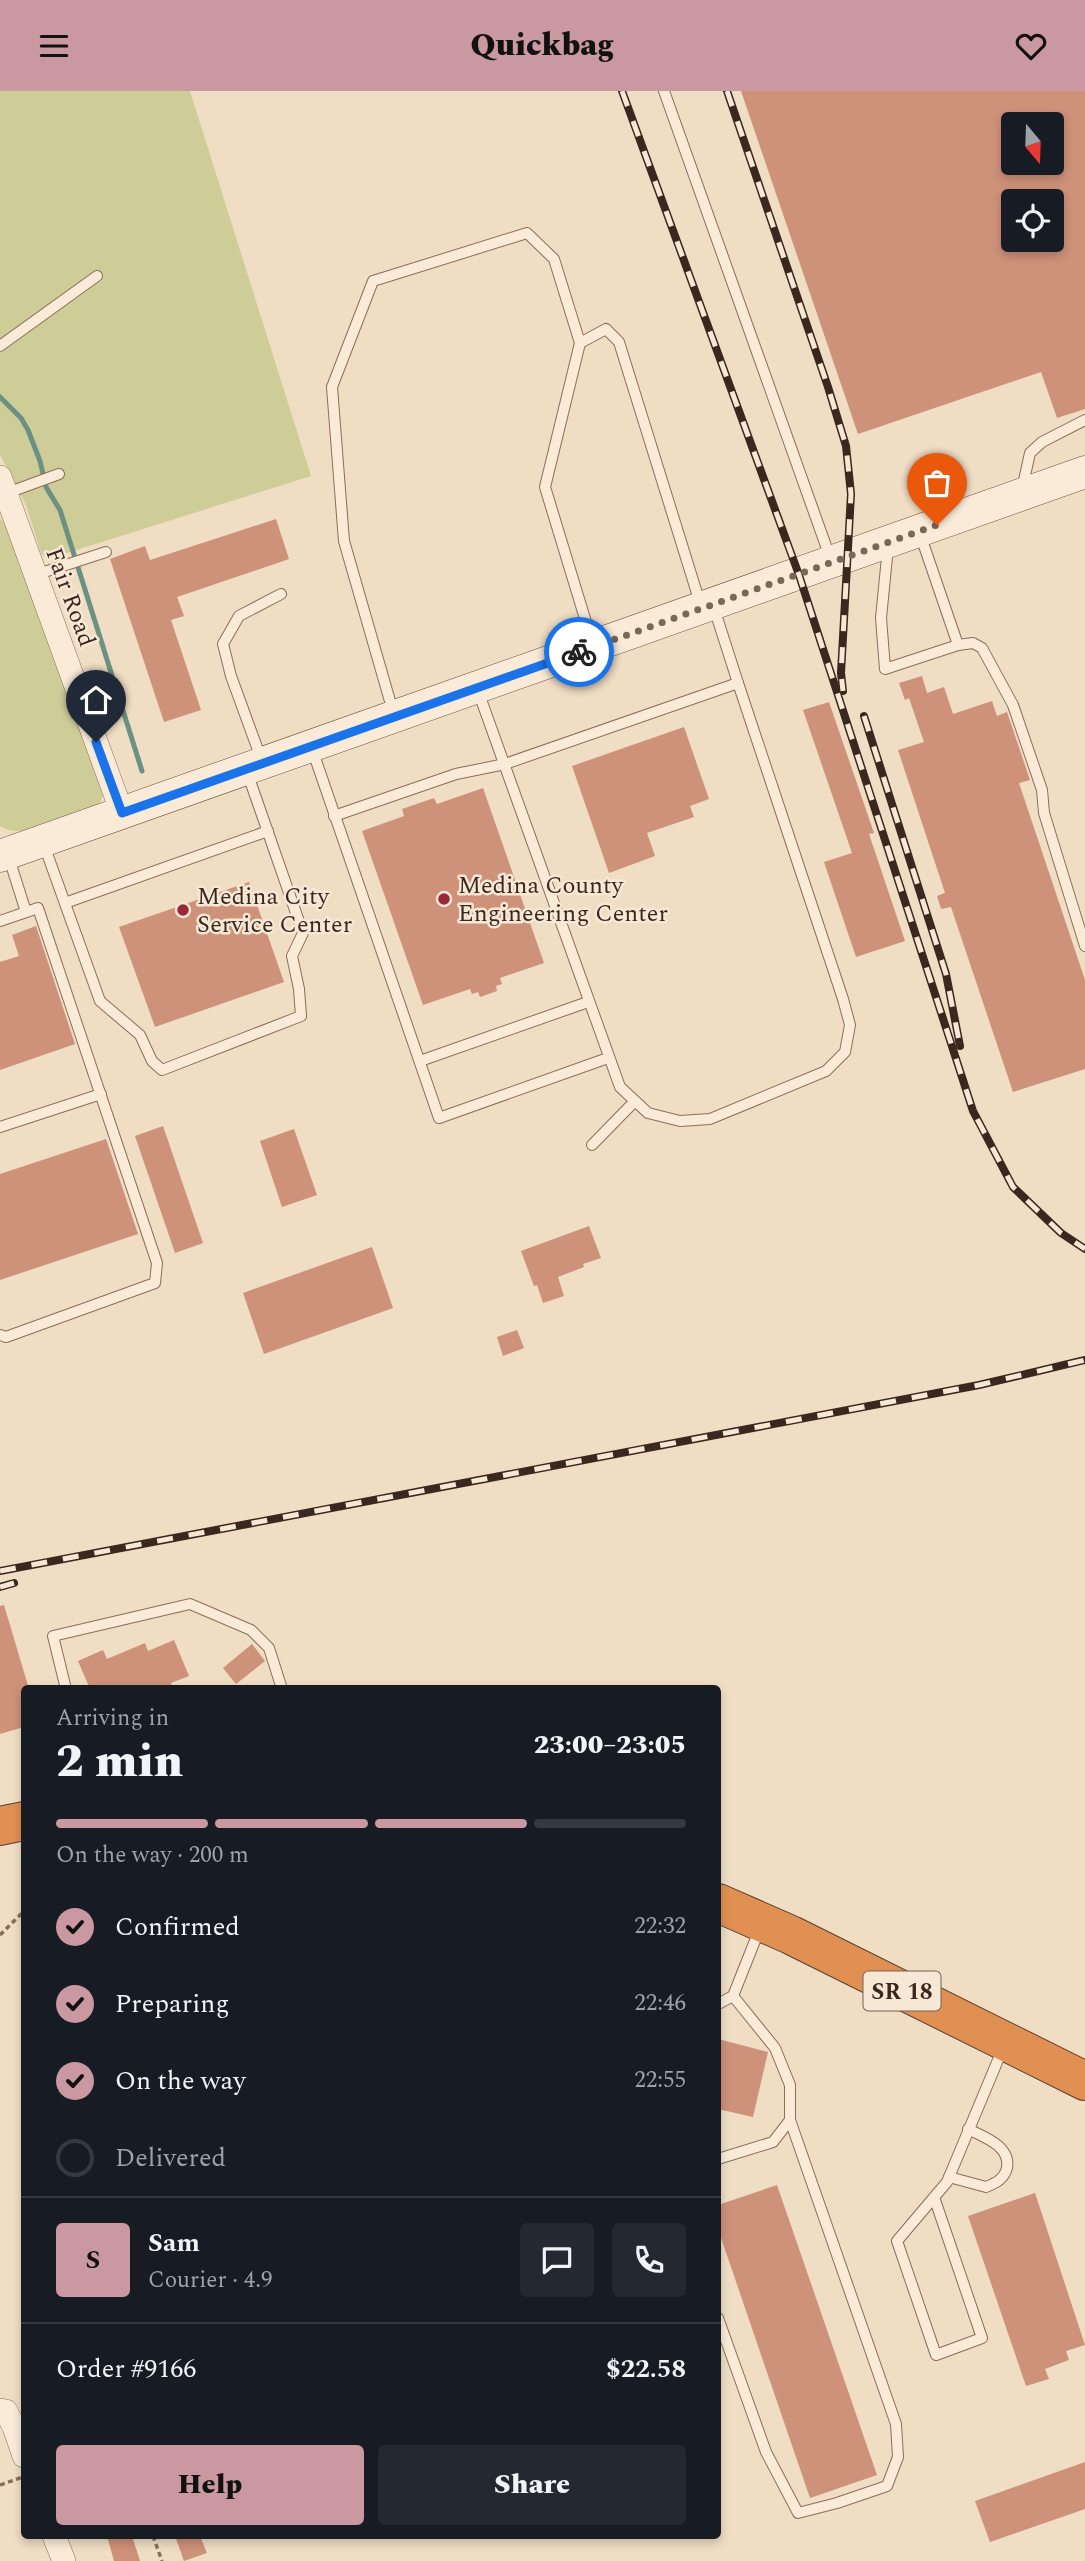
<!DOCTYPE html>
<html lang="en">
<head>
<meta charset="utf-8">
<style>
	:root { --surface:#171b24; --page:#242831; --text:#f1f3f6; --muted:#9ea1a6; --line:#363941; --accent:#ca98a0 }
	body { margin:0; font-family:Spectral,serif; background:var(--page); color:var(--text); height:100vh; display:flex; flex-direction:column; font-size:26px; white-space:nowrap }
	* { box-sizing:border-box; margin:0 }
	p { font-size:23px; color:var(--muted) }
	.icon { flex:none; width:38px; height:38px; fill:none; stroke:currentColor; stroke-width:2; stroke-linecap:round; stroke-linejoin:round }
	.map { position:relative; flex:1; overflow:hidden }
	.details { position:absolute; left:21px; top:1594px; width:700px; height:854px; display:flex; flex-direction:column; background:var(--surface); border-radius:7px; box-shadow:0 4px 10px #0003 }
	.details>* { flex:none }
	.needle { width:46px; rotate:161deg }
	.controls { position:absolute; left:1001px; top:21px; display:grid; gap:14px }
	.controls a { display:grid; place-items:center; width:63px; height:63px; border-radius:7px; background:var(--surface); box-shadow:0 4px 10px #0003; font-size:35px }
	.pin { position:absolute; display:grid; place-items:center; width:60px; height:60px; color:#fff; margin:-72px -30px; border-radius:50% 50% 50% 0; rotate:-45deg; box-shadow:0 0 7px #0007 }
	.pin .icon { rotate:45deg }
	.courier { position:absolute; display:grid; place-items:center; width:70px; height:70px; margin:-35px; border:5px solid #1a73e8; border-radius:50%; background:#fff; color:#222; box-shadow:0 2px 9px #0007 }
	.overview em { font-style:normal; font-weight:800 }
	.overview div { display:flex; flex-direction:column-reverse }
	.overview { display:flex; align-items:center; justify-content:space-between; height:119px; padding:0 35px }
	h1 { font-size:46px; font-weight:800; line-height:52px }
	.bar { display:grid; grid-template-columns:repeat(4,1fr); gap:10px 7px; align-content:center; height:84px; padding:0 35px }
	.bar i { height:9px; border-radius:5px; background:var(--line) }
	.bar .on { background:var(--accent) }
	.bar p { grid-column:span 4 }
	.line { display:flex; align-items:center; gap:18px; padding:0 35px; border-top:2px solid var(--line) }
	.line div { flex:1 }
	.round { display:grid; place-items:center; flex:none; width:74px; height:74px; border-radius:7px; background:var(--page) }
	ol { padding:0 35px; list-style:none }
	li { display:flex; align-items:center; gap:21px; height:77px }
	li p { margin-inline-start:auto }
	li .icon { padding:7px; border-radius:50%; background:var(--accent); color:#111; stroke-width:4 }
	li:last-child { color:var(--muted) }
	li i { width:38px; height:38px; border:4px solid var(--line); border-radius:50% }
	.button { display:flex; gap:14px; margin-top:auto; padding:14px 35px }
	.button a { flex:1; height:80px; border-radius:7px; background:var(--accent); color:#111; font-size:28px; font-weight:800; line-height:80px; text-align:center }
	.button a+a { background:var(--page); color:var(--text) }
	header { display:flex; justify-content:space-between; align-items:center; height:91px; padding:0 35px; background:var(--accent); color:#111; font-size:32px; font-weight:800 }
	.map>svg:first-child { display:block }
</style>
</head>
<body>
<header><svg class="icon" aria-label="menu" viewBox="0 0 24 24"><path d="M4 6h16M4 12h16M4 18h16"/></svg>Quickbag<svg class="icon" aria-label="heart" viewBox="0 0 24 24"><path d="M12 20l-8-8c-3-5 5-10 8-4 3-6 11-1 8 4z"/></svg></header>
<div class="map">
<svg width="1085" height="2470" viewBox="0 0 1085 2470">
	<rect width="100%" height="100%" fill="#efddc4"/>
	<g fill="#cecd98">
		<polygon points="0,0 190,0 311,385 48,468 41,462 26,414 0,364"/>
		<path d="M0,427l9,12 95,264 -7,14c-24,8 -76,34 -97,18z"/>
	</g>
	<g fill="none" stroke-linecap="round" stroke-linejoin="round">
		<polyline stroke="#6c9183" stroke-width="5" points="0,306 21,327 28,339 40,370 46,396 60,419 142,680"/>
	</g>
	<g fill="#ce9179" fill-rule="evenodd">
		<path d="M741,0h344v318l-28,9 -16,-46 -183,62zM1013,33h39v39h-39zM1013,110h39v39h-39z"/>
		<polygon points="276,428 289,468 177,506 184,525 171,529 201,619 164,631 110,468 145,455 150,469"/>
		<polygon points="922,585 927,602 944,596 953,623 992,610 997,625 1007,621 1030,689 1019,692 1085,889 1085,978 1013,1001 951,816 941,818 937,805 945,802 898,659 924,651 909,607 905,609 899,592"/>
		<polygon points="829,611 874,742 869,743 905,850 856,866 824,771 852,762 803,619"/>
		<polygon points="684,636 709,708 690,715 694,726 647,742 655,765 609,782 572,675"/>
		<polygon points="483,697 544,872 500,887 502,893 496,895 497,900 480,906 478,901 472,903 470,898 423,914 362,740 404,725 402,718 434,707 437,713"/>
		<polygon points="249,791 284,891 155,936 119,836"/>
		<polygon points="36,835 75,953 0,979 0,871 19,865 12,844"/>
		<polygon points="163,1035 203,1152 175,1162 135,1045"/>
		<polygon points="294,1038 317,1104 282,1116 260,1050"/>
		<polygon points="106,1048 138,1143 0,1189 0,1083"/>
		<polygon points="589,1135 601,1167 583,1173 584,1176 558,1186 564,1205 543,1212 537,1194 534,1195 521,1160"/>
		<polygon points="372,1156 393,1217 264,1263 243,1202"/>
		<polygon points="517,1239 524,1257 503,1265 497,1246"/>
		<polygon points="4,1514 29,1598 24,1598 24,1636 0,1643 0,1515"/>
		<polygon points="174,1549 189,1585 171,1592 173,1598 90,1598 78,1570 103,1559 107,1568 145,1552 148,1560"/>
		<polygon points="252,1553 265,1570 236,1593 223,1577"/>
		<polygon points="718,1948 768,1961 753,2026 718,2018"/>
		<polygon points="777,2094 877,2384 810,2407 718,2138 718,2114"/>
		<polygon points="1035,2102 1085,2254 1066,2260 1069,2269 1045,2278 1049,2288 1026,2295 968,2125"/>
		<polygon points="1085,2371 1085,2418 990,2451 975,2410"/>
		<polygon points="107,2445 132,2445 140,2470 114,2470"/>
		<polygon points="175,2445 200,2445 207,2462 184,2470"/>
	</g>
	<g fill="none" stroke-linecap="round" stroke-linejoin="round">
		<g stroke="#8b6d5a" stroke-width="12">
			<g id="lane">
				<polyline points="664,0 831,469"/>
				<polyline points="0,255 97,185"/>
				<polyline points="1022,398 1030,362 1042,351 1085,329"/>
				<polyline points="7,402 59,383"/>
				<polyline points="888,456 881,527 885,578 958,554 920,443"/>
				<polyline points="35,484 106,461"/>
				<polyline points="593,554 545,396 580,252 606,238 619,251 701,515"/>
				<polyline points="958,554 973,552 982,557 1013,614 1042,699 1044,722 1085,855"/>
				<polyline points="478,600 620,996 648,1022 680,1030 710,1028 826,980 845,961 850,934 843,908 738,592"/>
				<polyline points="394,624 344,450 332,296 373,190 527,142 554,168 580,252"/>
				<polyline points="312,658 439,1027 608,967"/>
				<polyline points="262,670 231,585 223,553 239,525 281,503"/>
				<polyline points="334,725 456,683 505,673 738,592 714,517"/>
				<polyline points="44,754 100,910 140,944 152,970 162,979 301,925 299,898 292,865 303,842 247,681"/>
				<polyline points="8,764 26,821"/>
				<polyline points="65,812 268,740"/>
				<polyline points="0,830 38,817 157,1172 155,1192 6,1246 0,1244"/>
				<polyline points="420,970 588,911"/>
				<polyline points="0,1036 101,1003"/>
				<polyline points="592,1054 635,1010"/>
				<polyline points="66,1598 53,1545 190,1513 251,1539 269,1557 282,1598"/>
				<polyline points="718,1913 733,1905 760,1837"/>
				<polyline points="718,2068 773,2051 790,2029"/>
				<path d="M949,2086l37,10c10,-4 18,-8 21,-19 4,-22 -23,-31 -39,-39"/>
				<polyline points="934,2106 982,2247 936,2264 897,2150 947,2091 1003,1957"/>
				<polyline points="718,2227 766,2361 798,2422 837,2412 887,2395 898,2366 896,2333 790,2029 790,1994 775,1957 733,1905"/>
			</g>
		</g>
		<g stroke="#8b6d5a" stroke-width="24">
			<g id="street">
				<polyline points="0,386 122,722"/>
				<polyline points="0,2319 6,2320 14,2336 24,2365"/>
				<polyline points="54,2445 64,2470"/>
			</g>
		</g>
		<g stroke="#6c4f3d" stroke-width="33">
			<polyline id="secondary" points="0,765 1085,381"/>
		</g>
		<g stroke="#583c2e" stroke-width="40">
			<g id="highway">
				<polyline points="0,1735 24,1730"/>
				<polyline points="718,1812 791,1844 1085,1990"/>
			</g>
		</g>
		<g stroke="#8b6d5a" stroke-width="3.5" stroke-dasharray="5 3.5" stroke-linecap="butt">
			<polyline points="0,1844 24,1820"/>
			<polyline points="0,2394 23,2386"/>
			<polyline points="153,2445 162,2470"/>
		</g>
		<use href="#lane" stroke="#faebd8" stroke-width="10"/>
		<use href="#street" stroke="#faebd8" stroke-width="23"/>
		<use href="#secondary" stroke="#faebd8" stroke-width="32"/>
		<use href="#highway" stroke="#e09053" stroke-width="38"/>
		<g stroke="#3a281e" stroke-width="8">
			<g id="rail">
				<polyline points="622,0 799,484 973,1020 1013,1096 1061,1142 1085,1158"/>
				<polyline points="727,0 828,296 846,355 851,403 841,582 843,600"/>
				<polyline points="864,625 946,883 960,955"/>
				<polyline points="0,1480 979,1294 1085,1269"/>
				<polyline points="0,1496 14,1492"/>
			</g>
		</g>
		<use href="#rail" stroke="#f6e8d4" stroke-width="5" stroke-dasharray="16" stroke-linecap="butt"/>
	</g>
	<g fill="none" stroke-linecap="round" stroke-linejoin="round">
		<polyline stroke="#796758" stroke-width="7" stroke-dasharray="0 12.6" points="579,561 937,434"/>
		<polyline stroke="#1a73e8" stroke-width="9" points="96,651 122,722 579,561"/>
	</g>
	<g fill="#9b2838" stroke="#f6e8d4" stroke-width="2.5">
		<circle cx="444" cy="808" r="7"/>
		<circle cx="183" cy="819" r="7"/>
	</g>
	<g text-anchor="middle" stroke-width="5" stroke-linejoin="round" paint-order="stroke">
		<rect fill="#f6e8d4" stroke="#726255" stroke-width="2" x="863.5" y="1880.5" width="77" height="39" rx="5"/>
		<g font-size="23" font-weight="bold" fill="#3a281e">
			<text x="902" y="1908">SR 18</text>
		</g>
		<g font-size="24" fill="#3a281e" stroke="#f6e8d4">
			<text transform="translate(71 506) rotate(70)" y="8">Fair Road</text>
		</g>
		<g font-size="24" fill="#3a281e" stroke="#f6e8d4" text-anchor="start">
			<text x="458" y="802">Medina County<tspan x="458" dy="28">Engineering Center</tspan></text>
			<text x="197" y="813">Medina City<tspan x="197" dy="28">Service Center</tspan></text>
		</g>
	</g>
</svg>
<div class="controls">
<a><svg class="needle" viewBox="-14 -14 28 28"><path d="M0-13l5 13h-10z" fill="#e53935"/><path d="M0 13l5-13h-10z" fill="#9ea1a6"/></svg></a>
<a><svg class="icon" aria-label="locate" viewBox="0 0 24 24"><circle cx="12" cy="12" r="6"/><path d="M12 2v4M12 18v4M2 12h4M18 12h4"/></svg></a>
</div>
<div class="pin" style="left:937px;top:434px;background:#ea580c"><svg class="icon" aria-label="bag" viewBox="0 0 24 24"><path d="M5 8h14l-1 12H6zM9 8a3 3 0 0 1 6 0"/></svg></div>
<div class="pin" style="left:96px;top:651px;background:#1f2937"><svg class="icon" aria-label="home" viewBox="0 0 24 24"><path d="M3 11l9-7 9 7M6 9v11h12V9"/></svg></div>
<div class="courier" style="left:579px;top:561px"><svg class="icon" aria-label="bike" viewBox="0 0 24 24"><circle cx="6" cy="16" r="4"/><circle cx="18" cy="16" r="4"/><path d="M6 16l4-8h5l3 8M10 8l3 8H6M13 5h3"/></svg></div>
<section class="details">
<div class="overview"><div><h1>2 min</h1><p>Arriving in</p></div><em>23:00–23:05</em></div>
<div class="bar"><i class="on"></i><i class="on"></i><i class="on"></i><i></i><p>On the way · 200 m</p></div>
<ol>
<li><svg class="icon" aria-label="check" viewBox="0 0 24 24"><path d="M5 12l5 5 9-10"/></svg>Confirmed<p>22:32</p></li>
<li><svg class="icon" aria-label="check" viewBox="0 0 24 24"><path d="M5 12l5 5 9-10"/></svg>Preparing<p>22:46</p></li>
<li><svg class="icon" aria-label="check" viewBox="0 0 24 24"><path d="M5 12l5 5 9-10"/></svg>On the way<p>22:55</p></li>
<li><i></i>Delivered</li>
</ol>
<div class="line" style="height:126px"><b class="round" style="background:var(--accent);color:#111">S</b><div><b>Sam</b><p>Courier · 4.9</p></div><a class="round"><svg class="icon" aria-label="chat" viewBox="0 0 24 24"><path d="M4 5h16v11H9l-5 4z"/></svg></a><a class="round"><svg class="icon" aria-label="phone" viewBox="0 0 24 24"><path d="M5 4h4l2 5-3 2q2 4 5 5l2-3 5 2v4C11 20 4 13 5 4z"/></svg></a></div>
<div class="line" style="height:91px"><div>Order #9166</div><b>$22.58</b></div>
<div class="button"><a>Help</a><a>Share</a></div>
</section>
</div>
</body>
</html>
